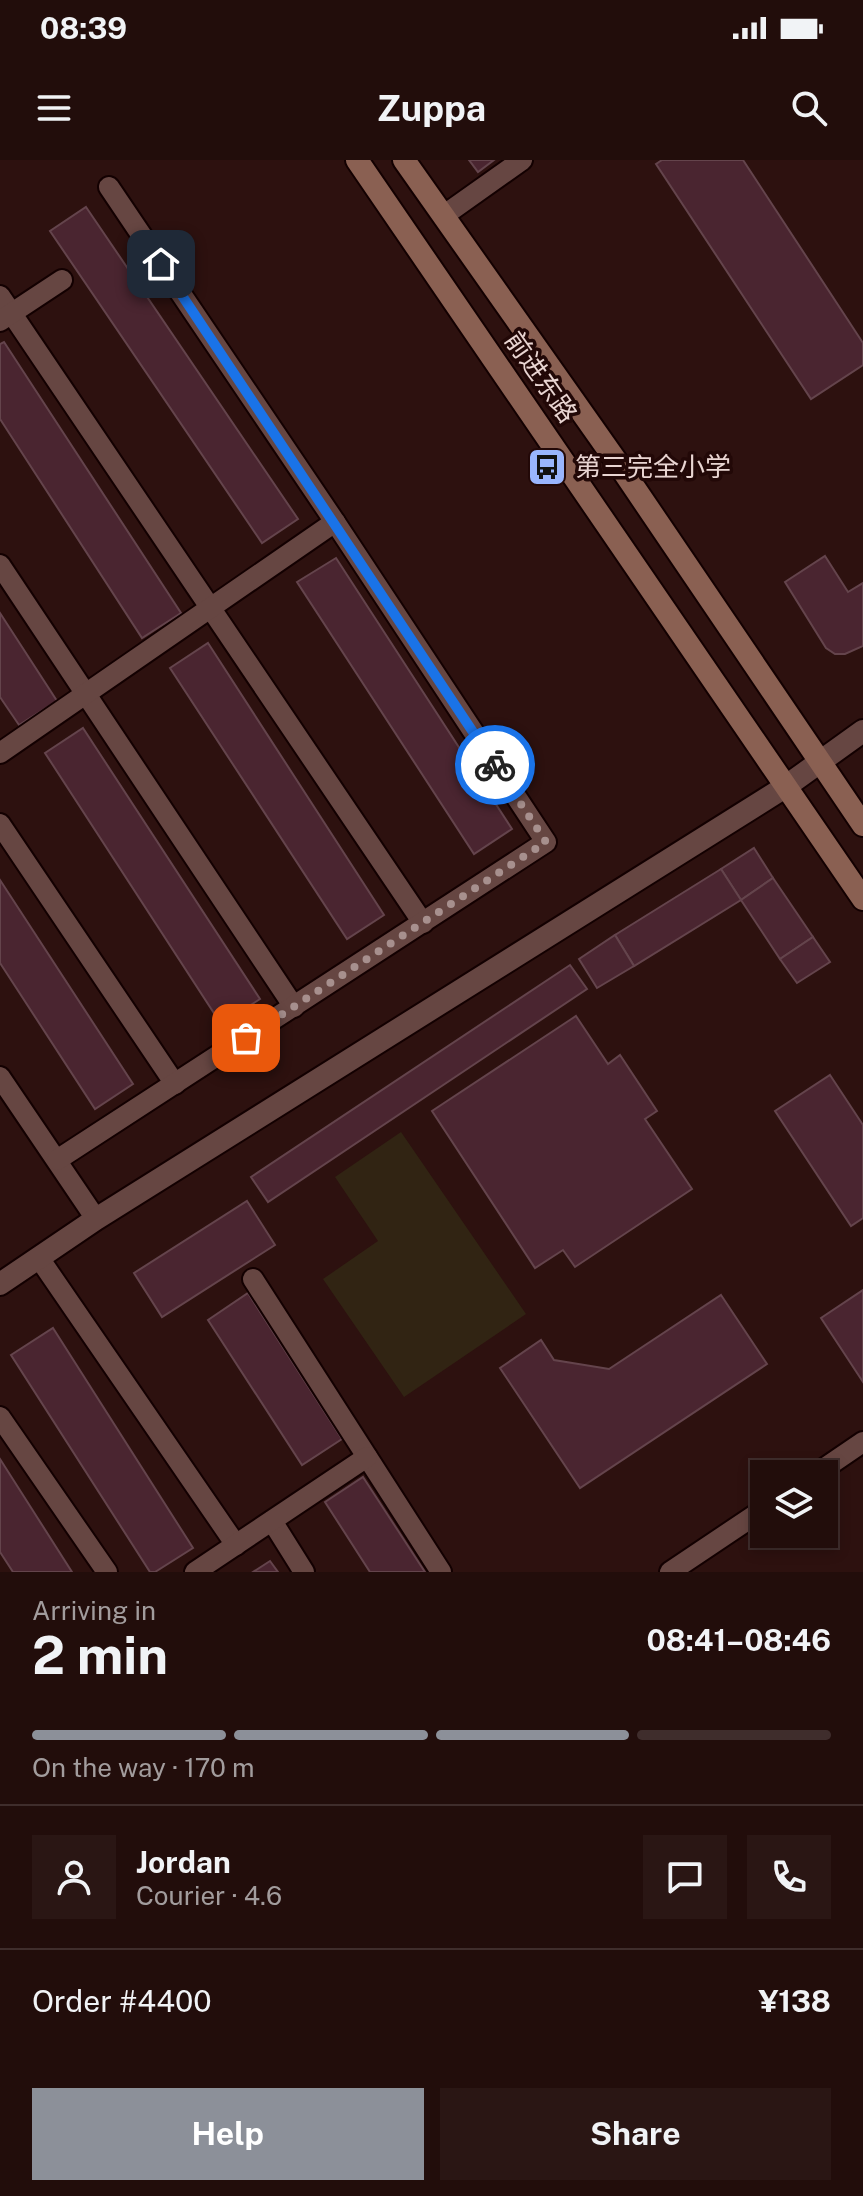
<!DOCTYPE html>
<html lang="en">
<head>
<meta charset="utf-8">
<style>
	:root { --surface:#220d0b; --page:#2a1614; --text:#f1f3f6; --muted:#a29c9d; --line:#3f2d2c; --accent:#8c9099 }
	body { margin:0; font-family:"Public Sans","Noto Sans SC",sans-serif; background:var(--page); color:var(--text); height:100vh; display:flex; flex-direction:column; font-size:30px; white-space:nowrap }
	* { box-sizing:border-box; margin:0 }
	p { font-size:26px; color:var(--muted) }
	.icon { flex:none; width:44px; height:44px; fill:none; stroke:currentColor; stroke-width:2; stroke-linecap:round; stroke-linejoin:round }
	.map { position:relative; height:1412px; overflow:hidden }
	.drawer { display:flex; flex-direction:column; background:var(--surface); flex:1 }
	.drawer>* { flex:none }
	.fabs { position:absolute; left:750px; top:1300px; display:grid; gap:16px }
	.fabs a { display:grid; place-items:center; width:88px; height:88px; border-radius:0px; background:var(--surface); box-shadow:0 4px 12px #0003,0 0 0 2px var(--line); font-size:40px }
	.pin { position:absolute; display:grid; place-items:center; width:68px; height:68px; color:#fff; margin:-34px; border-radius:16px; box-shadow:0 4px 12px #0006 }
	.courier { position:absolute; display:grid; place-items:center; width:80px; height:80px; margin:-40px; border:6px solid #1a73e8; border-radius:50%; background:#fff; color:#222; box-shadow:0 2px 10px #0007 }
	.head em { font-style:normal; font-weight:700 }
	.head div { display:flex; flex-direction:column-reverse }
	.head { display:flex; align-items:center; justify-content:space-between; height:136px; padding:0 32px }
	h1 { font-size:52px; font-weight:700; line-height:60px }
	.bar { display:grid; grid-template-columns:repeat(4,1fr); gap:12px 8px; align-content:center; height:96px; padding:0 32px }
	.bar i { height:10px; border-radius:6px; background:var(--line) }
	.bar .current { background:var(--accent) }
	.bar p { grid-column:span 4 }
	.line { display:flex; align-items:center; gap:20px; padding:0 32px; border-top:2px solid var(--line) }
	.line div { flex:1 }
	.round { display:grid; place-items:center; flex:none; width:84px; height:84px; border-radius:0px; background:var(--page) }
	.button { display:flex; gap:16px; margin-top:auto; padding:16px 32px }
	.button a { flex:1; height:92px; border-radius:0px; background:var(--accent); color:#fff; font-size:32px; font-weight:700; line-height:92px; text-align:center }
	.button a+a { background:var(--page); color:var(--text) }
	.status { display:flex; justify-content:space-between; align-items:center; height:56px; padding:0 40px; background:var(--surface); direction:ltr }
	.status svg { height:22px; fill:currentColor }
	header { display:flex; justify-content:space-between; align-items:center; height:104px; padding:0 32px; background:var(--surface); font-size:36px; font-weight:700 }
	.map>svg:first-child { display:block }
</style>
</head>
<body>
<div class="status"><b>08:39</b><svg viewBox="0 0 49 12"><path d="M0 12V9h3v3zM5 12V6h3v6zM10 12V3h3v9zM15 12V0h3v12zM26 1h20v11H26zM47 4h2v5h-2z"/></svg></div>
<header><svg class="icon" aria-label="menu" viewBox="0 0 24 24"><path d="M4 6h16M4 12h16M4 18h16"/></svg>Zuppa<svg class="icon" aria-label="search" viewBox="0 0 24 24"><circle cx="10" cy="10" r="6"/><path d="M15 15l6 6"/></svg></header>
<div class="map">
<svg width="863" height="1412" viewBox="0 0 863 1412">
	<rect width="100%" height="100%" fill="#2d110f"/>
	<polygon fill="#312413" points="401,972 526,1154 404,1237 323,1119 378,1081 335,1017"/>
	<g fill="#4a2530" stroke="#64444c" stroke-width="2">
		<polygon points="469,0 494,0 478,12"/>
		<polygon points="662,0 743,0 863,183 863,205 811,239 656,4"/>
		<polygon points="86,47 298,359 262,383 50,71"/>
		<polygon points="4,182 181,453 142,478 0,259 0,184"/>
		<polygon points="825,396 848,432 863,423 863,486 845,494 835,494 826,488 785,422"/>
		<polygon points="336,398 512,669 474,694 297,422"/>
		<polygon points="0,453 57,541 19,565 0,537"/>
		<polygon points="208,483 384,755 347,779 170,508"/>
		<polygon points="83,568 260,839 221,864 45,593"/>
		<polygon points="754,688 773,718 741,740 721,709"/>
		<polygon points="721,709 741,740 634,806 615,775"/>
		<polygon points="773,718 813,777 780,799 741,740"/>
		<polygon points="0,720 133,924 95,949 0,803"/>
		<polygon points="615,775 634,806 597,828 579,799"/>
		<polygon points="813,777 830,802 797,823 780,799"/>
		<polygon points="570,805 587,829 268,1042 251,1017"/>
		<polygon points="576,856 608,904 620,895 657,951 645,959 692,1029 575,1107 563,1090 535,1108 432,951"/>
		<polygon points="830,915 863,965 863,1058 851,1066 775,951"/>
		<polygon points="247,1041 275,1085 162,1157 134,1113"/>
		<polygon points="863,1130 863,1222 821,1158"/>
		<polygon points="248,1133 342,1279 302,1305 208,1160"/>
		<polygon points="721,1135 767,1204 580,1328 500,1208 541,1180 554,1200 609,1209"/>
		<polygon points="53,1168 193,1388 155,1412 150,1412 11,1195"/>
		<polygon points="0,1299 72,1412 13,1412 0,1392"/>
		<polygon points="363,1317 425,1412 370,1412 325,1342"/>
		<polygon points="270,1401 278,1412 253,1412"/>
	</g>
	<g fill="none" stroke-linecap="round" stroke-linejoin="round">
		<g stroke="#130001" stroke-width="24">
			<g id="minor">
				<polyline points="443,56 522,0"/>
				<polyline points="0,136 423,763"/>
				<polyline points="0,161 62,120"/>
				<polyline points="0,405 294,847"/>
				<polyline points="0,593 335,362"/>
				<polyline points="0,664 175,924"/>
				<polyline points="0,917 96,1059"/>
				<polyline points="57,1000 546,682 335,362 109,27"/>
				<polyline points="39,1098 236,1385"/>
				<polyline points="253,1119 441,1412"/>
				<polyline points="0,1257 107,1412"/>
				<polyline points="816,1314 863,1282"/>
				<polyline points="272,1361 304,1412"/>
				<polyline points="195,1412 367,1297"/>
				<polyline points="670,1412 764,1349"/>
			</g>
		</g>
		<g stroke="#130001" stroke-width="26">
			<polyline id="tertiary" points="0,1124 96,1059 785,627 863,571"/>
		</g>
		<g stroke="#130001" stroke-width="26">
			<g id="secondary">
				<polyline points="357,0 863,739"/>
				<polyline points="404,0 619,305 863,665"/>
			</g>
		</g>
		<use href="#minor" stroke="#664642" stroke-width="20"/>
		<use href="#tertiary" stroke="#664642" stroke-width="22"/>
		<use href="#secondary" stroke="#8a6052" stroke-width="22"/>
	</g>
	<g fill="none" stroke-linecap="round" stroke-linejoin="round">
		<polyline stroke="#a7908e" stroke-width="8" stroke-dasharray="0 14.4" points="246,878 546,682 495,605"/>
		<polyline stroke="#1a73e8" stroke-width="10" points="161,104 495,605"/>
	</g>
	<defs>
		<g id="bus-square" transform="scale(2)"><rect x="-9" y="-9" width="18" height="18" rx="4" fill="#99b5fd" stroke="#220807"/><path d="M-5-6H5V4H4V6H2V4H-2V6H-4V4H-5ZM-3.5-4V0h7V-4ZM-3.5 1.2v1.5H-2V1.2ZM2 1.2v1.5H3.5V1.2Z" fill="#111"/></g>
	</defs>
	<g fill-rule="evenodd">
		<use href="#bus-square" x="547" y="307"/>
	</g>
	<g text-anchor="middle" stroke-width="7" stroke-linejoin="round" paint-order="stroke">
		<g font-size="26" fill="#e9d5d2" stroke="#220807">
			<text transform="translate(541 217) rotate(55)" y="9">前进东路</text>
		</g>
		<g font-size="26" fill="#e9d5d2" stroke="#220807" text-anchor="start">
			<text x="575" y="316">第三完全小学</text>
		</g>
	</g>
</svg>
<div class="fabs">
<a><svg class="icon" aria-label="layers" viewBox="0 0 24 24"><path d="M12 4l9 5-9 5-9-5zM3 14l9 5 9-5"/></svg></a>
</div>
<div class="pin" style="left:246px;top:878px;background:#ea580c"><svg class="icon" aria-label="bag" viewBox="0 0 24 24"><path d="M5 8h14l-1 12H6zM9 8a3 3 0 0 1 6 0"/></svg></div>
<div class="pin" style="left:161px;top:104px;background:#1f2937"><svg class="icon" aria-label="home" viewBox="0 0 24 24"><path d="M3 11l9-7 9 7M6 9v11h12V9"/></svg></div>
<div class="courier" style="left:495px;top:605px"><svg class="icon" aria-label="bike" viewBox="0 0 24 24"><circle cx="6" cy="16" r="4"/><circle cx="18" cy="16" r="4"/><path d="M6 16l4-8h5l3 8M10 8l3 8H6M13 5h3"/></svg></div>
</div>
<section class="drawer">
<div class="head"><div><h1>2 min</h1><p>Arriving in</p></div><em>08:41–08:46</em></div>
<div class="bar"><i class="current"></i><i class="current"></i><i class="current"></i><i></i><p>On the way · 170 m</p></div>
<div class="line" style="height:144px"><a class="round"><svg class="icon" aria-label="person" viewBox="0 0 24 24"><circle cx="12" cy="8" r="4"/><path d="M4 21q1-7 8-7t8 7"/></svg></a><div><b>Jordan</b><p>Courier · 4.6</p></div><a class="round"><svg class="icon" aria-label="chat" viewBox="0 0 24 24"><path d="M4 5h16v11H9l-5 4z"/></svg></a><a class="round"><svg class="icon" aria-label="phone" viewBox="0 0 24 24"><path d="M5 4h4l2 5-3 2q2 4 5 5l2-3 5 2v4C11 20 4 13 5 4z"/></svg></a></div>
<div class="line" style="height:104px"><div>Order #4400</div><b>¥138</b></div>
<div class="button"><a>Help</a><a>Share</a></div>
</section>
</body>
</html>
